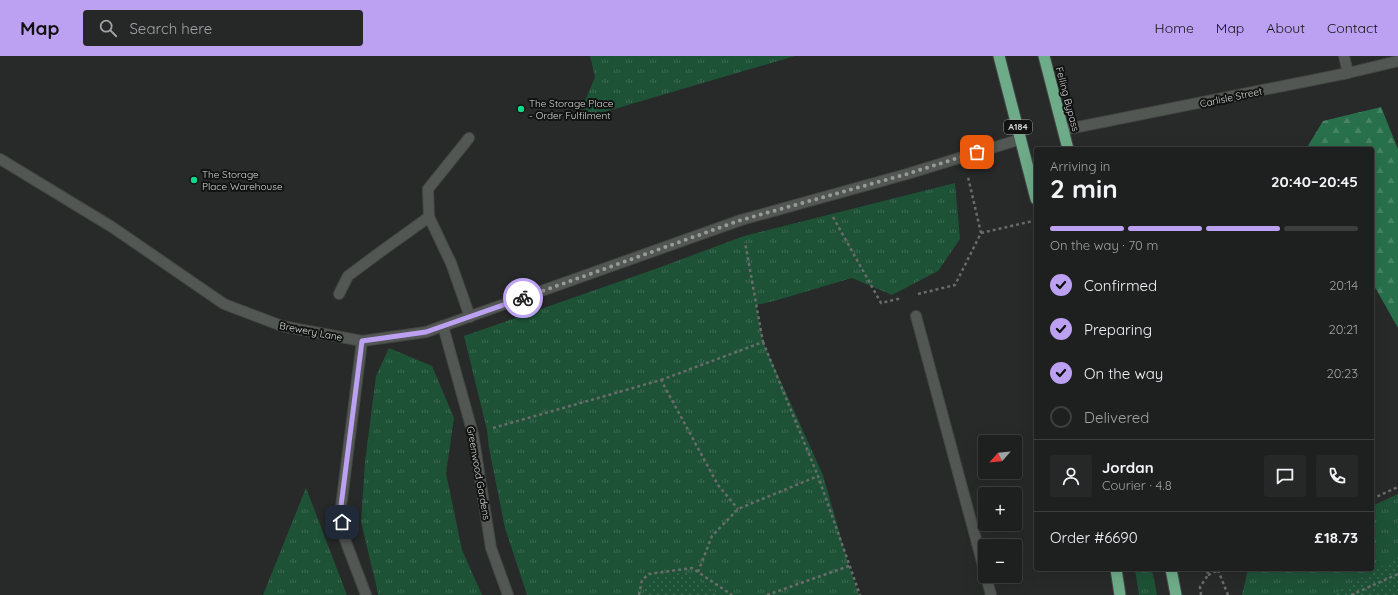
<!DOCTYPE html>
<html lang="en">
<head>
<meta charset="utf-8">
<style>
	:root { --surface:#1d201e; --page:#252827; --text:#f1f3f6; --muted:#a0a3a4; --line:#3b3e3c; --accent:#bca0f2 }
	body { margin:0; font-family:Quicksand,sans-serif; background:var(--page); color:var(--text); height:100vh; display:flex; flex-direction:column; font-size:15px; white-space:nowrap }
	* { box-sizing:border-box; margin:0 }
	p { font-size:13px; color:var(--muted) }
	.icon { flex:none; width:22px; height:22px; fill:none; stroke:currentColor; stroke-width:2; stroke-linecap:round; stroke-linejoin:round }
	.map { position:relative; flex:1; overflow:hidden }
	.side { position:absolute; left:1034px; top:91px; width:340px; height:424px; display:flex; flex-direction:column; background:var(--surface); border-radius:4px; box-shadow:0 4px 16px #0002,0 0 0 1px var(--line) }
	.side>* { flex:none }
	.needle { width:26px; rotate:243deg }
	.fabs { position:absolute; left:978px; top:379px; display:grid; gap:8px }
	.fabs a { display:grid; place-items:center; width:44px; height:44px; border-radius:4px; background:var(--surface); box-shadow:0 4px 16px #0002,0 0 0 1px var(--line); font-size:20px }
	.pin { position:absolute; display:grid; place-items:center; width:34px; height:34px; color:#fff; margin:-17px; border-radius:8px; box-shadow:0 2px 6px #0006 }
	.courier { position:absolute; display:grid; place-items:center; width:40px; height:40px; margin:-20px; border:3px solid #bca0f2; border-radius:50%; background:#fff; color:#222; box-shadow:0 1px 5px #0007 }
	.head em { font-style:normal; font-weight:800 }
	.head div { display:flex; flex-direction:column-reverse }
	.head { display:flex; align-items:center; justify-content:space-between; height:68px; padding:0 16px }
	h1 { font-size:26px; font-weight:800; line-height:30px }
	.bar { display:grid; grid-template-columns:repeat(4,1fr); gap:6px 4px; align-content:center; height:48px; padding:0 16px }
	.bar i { height:5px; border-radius:3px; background:var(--line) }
	.bar .on { background:var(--accent) }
	.bar p { grid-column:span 4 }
	.line { display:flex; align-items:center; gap:10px; padding:0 16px; border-top:1px solid var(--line) }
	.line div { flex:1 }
	.round { display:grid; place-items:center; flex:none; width:42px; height:42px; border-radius:4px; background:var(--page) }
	ol { padding:0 16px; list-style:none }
	li { display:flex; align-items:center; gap:12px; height:44px }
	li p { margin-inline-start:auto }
	li .icon { padding:4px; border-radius:50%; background:var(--accent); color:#111; stroke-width:4 }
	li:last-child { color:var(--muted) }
	li i { width:22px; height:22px; border:2px solid var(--line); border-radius:50% }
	header { display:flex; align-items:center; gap:24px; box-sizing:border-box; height:56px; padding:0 20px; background:var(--accent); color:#111 }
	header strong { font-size:19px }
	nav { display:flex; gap:22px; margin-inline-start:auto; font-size:14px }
	.search { width:280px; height:36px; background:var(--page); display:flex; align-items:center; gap:10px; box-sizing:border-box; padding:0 14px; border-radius:4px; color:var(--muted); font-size:15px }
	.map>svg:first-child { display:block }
</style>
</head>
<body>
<header>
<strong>Map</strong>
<div class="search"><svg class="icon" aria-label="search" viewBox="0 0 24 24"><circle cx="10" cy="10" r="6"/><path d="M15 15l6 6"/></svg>Search here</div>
<nav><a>Home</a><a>Map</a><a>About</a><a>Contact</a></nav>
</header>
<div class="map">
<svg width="1398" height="539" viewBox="0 0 1398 539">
	<defs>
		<pattern id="grass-tufts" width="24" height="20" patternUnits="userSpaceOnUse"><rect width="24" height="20" fill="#1e5237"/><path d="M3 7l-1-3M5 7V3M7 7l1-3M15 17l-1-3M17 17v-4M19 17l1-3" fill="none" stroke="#3e6a53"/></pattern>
		<pattern id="forest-firs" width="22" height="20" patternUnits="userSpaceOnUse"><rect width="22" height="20" fill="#28704c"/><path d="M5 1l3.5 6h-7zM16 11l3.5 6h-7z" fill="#468465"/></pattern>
		<pattern id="park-dots" width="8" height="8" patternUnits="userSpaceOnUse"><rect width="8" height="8" fill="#1e5237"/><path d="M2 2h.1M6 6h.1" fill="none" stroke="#3e6a53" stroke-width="1.8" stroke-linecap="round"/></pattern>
	</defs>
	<rect width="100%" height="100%" fill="#272a28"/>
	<g fill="url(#grass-tufts)">
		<polygon points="590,0 795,0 577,64 595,21"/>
		<polygon points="955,127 960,183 938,215 892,239 852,222 774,245 756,249 763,286 823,419 849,510 859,539 527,539 505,472 489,392 487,374 464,280 658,212 744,180"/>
		<polygon points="389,292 432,310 454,362 446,417 462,494 482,539 378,539 378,537 361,466 365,406 376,320"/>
		<polygon points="306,432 347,539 263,539"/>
		<polygon points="1398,438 1398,539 1242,539 1248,513 1372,513 1372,450"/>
		<polygon points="1135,513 1152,513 1157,539 1139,539"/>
	</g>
	<polygon fill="url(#forest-firs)" points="1381,51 1398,93 1398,272 1372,226 1372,93 1306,93 1323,65"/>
	<g fill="url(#park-dots)">
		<polygon points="1398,501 1398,539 1332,539"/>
		<polygon points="686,516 720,539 644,539 646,527 654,521"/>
	</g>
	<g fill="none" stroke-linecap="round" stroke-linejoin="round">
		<g stroke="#434644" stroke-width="12">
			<g id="service">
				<polyline points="469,82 428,133 429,161 451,207 470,261"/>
				<polyline points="339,238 348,220 383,194 429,161"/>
			</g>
		</g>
		<g stroke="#434644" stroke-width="12">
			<g id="minor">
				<polyline points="1344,0 1348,17"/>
				<polyline points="1063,74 1348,17 1398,5"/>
				<polyline points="0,103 112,171 224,248 282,270 362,285 426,276 741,164 907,118 1021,83"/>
				<polyline points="916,260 985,517"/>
				<polyline points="443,270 473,378 491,492 508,539"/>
				<polyline points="362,285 341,451 344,481 366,539"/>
				<polyline points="986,520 991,539"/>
			</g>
		</g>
		<g stroke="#434644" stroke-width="13">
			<g id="trunk">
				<polyline points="999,0 1036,143"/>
				<polyline points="1044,0 1068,93"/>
				<polyline points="1116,513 1120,539"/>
				<polyline points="1171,513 1176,539"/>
			</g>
		</g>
		<g stroke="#696c6a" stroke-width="2.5" stroke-dasharray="3 3" stroke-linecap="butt">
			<polyline points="833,161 881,247 902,242"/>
			<polyline points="981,177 1033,165"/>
			<polyline points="918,238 955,229 981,177 968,121"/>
			<polyline points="763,286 818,420 860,539"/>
			<polyline points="661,324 763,286 745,186"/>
			<polyline points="493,372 661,324 718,429 738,453"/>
			<polyline points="1372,443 1398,431"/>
			<polyline points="1218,514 1228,539"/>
			<polyline points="698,516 712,480 738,453 818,420"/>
			<polyline points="1208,519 1221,513"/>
			<polyline points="639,539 642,524 649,518 692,512 732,539"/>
			<polyline points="767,539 849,510"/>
			<polyline points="1201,539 1200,531 1208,519 1207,513"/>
			<polyline points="1351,539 1398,518"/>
		</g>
		<use href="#service" stroke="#535754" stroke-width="10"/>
		<use href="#minor" stroke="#535754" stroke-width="10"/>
		<use href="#trunk" stroke="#6eac89" stroke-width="11"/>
	</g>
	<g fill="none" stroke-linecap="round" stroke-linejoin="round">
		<polyline stroke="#979a98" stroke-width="4" stroke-dasharray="0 7.2" points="523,242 741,164 907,118 977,96"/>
		<polyline stroke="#bca0f2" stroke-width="5" points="342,466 341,450 362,285 426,276 523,242"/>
	</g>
	<g fill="#10d98a" stroke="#111211" stroke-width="1.5">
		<circle cx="521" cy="53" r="4"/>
		<circle cx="194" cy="124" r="4"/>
	</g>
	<g text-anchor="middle" stroke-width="4" stroke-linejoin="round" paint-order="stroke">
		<rect fill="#111211" stroke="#9a9c9a" stroke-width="1" x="1004" y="64" width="28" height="14" rx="3"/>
		<g font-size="9" font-weight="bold" fill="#d4d7d5">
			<text x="1018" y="74">A184</text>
		</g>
		<g font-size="10" fill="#d4d7d5" stroke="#111211">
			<text transform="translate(1231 41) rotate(-12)" y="4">Carlisle Street</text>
			<text transform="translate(1068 43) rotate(75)" y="4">Felling Bypass</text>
			<text transform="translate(311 275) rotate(11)" y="4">Brewery Lane</text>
			<text transform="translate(479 417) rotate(80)" y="4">Greenwood Gardens</text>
		</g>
		<g font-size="10" fill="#d4d7d5" stroke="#111211" text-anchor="start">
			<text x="529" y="51">The Storage Place<tspan x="529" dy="12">- Order Fulfilment</tspan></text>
			<text x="202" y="122">The Storage<tspan x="202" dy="12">Place Warehouse</tspan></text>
		</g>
	</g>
</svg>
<div class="fabs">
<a><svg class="needle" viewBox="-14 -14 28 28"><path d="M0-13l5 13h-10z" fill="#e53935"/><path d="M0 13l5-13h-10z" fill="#a0a3a4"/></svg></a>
<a>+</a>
<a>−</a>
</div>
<div class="pin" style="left:977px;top:96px;background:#ea580c"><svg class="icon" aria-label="bag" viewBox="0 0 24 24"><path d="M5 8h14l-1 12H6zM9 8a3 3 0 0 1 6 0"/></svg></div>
<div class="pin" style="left:342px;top:466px;background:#1f2937"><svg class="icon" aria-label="home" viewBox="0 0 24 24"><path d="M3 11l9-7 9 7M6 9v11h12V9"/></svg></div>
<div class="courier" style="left:523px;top:242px"><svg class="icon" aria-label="bike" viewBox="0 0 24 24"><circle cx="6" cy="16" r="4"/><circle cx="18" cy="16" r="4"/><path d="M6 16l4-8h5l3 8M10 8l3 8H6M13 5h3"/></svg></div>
<section class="side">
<div class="head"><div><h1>2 min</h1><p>Arriving in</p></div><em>20:40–20:45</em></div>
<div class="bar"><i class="on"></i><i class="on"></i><i class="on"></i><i></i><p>On the way · 70 m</p></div>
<ol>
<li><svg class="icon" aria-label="check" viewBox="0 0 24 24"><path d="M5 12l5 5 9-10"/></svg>Confirmed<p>20:14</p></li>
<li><svg class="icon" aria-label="check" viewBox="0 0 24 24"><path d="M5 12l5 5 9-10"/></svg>Preparing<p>20:21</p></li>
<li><svg class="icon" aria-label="check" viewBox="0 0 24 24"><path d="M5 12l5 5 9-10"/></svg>On the way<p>20:23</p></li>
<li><i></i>Delivered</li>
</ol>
<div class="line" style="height:72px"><a class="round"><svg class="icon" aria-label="person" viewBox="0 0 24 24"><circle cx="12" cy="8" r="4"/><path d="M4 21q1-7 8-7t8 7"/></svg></a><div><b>Jordan</b><p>Courier · 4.8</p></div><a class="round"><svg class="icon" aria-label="chat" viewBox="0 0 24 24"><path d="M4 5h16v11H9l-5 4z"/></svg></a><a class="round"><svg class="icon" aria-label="phone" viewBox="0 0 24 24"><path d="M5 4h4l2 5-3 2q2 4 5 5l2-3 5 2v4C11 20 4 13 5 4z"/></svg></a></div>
<div class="line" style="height:52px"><div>Order #6690</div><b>£18.73</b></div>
</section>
</div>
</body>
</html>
